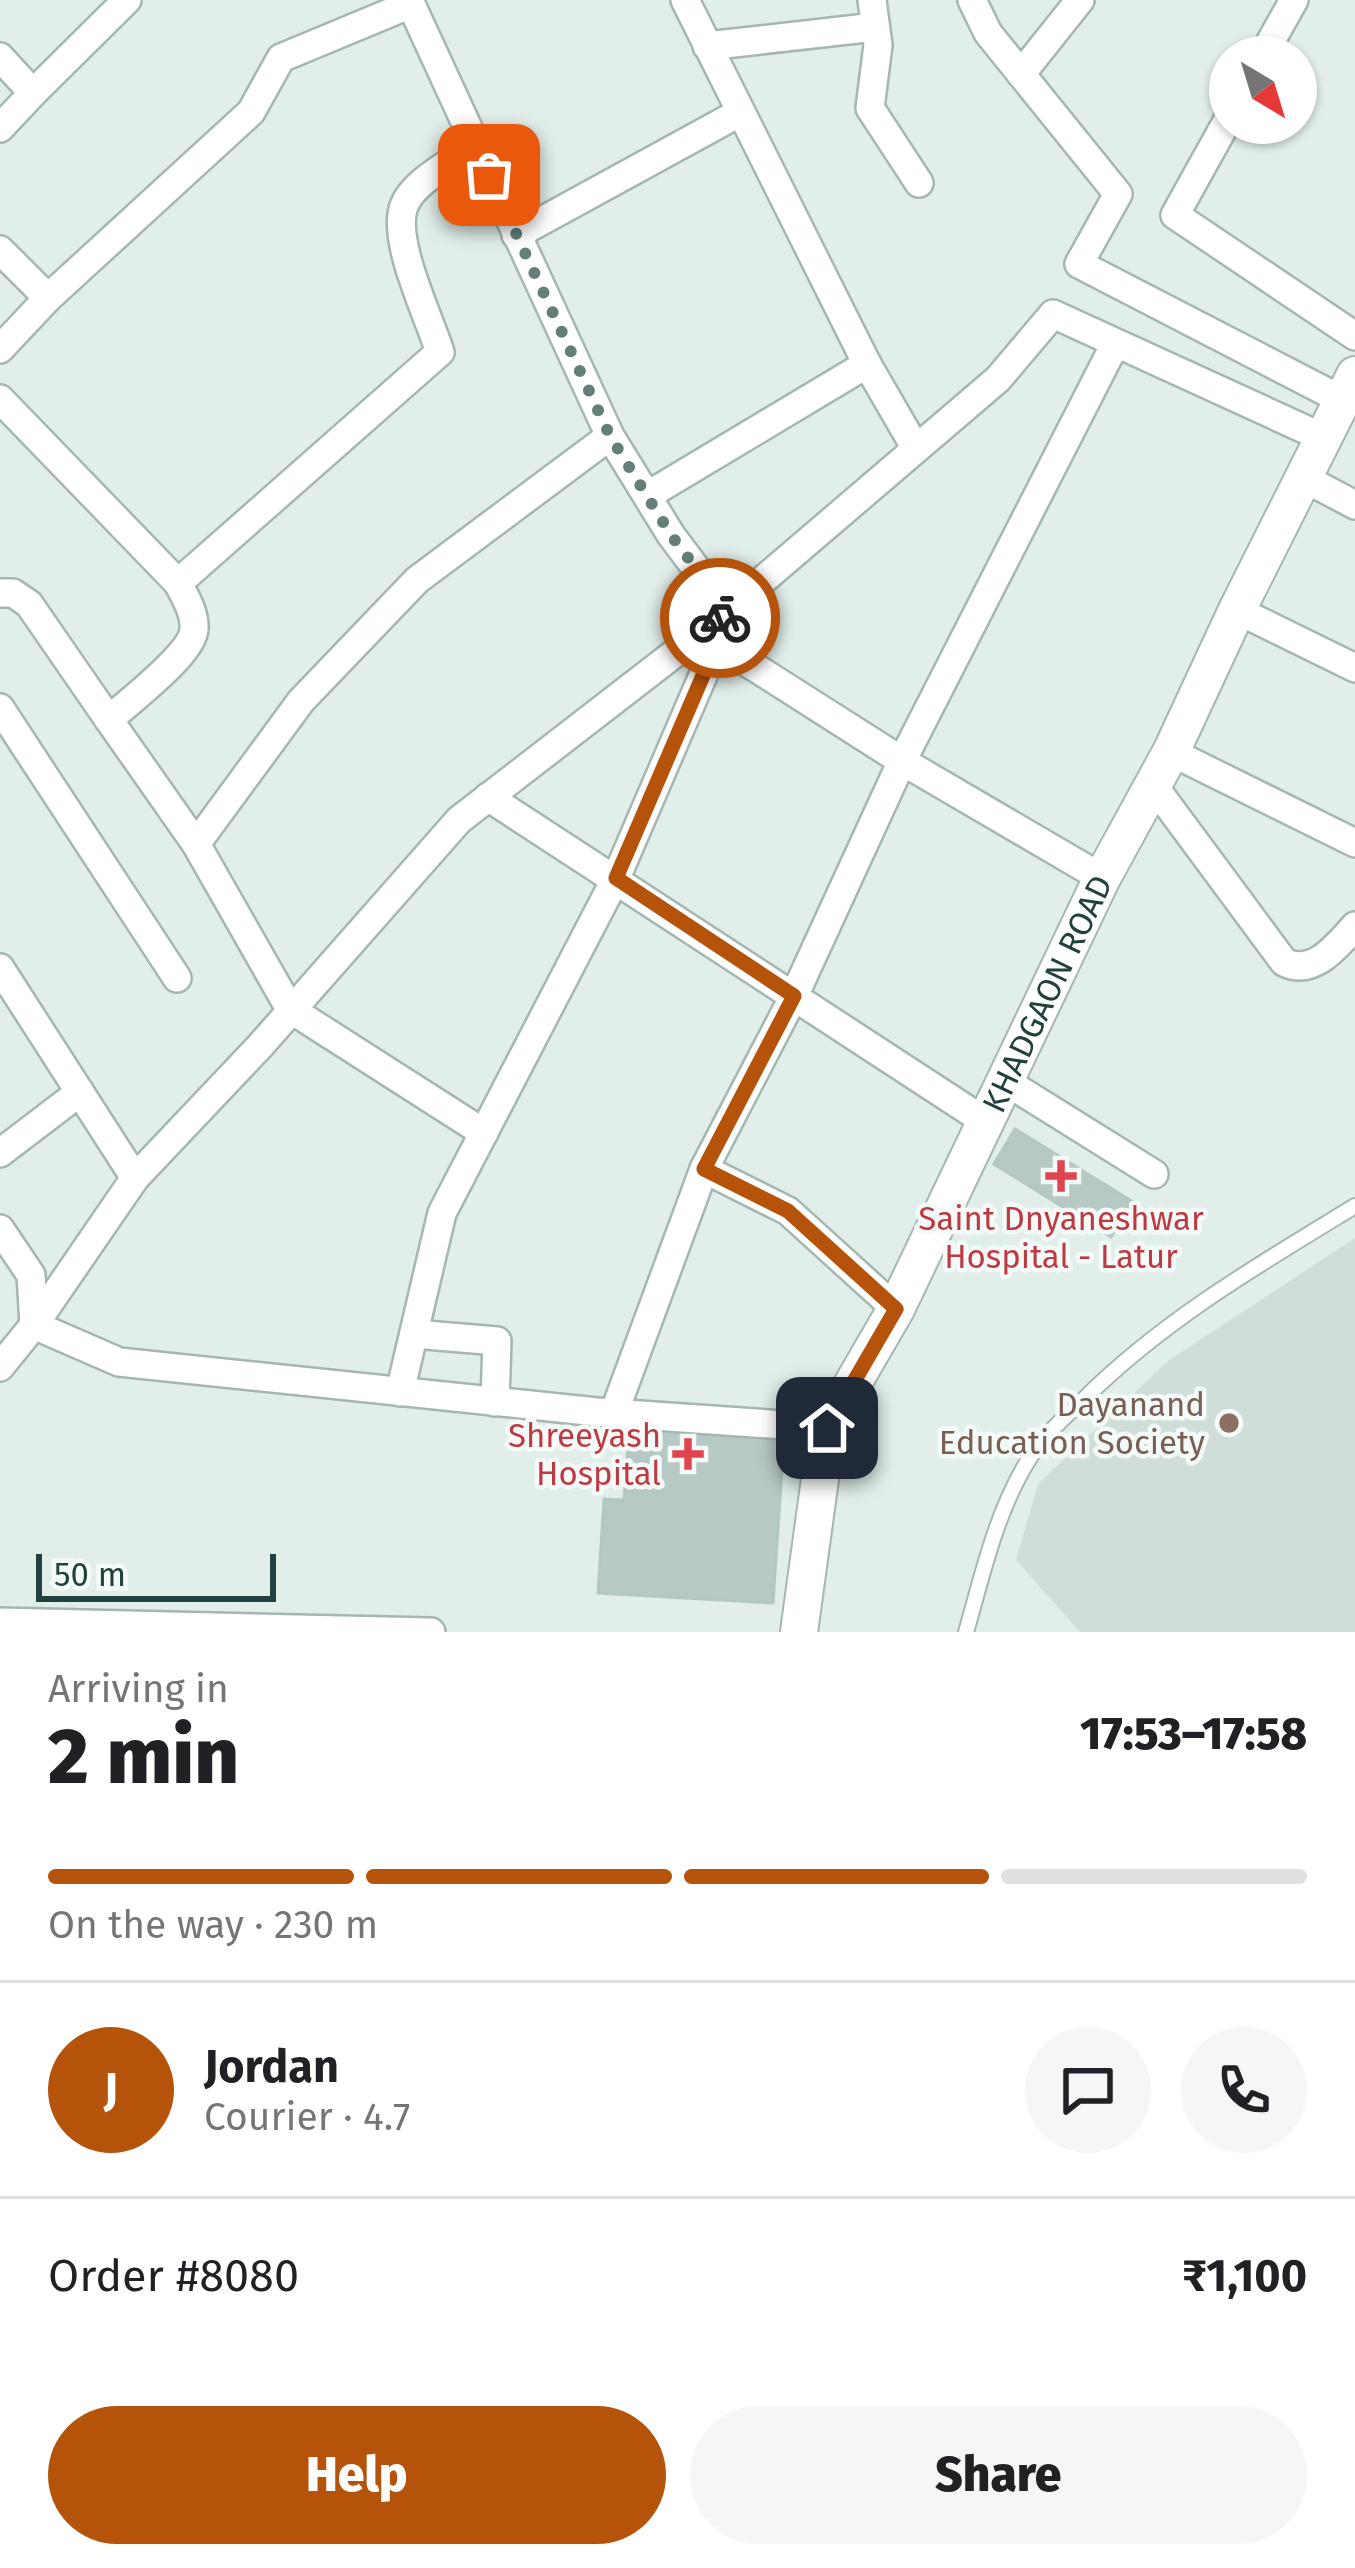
<!DOCTYPE html>
<html lang="en">
<head>
<meta charset="utf-8">
<style>
	:root { --surface:#fff; --page:#f6f6f6; --text:#202124; --muted:#757577; --line:#e0e0e0; --accent:#b45309 }
	body { margin:0; font-family:"Fira Sans",sans-serif; background:var(--page); color:var(--text); height:100vh; display:flex; flex-direction:column; font-size:45px; white-space:nowrap }
	* { box-sizing:border-box; margin:0 }
	p { font-size:39px; color:var(--muted) }
	.icon { flex:none; width:66px; height:66px; fill:none; stroke:currentColor; stroke-width:2; stroke-linecap:round; stroke-linejoin:round }
	.map { position:relative; height:1632px; overflow:hidden }
	.drawer { display:flex; flex-direction:column; background:var(--surface); flex:1 }
	.drawer>* { flex:none }
	.needle { width:78px; rotate:142deg }
	.controls { position:absolute; left:1209px; top:36px; display:grid; gap:24px }
	.controls a { display:grid; place-items:center; width:108px; height:108px; border-radius:50%; background:var(--surface); box-shadow:0 3px 9px #0004; font-size:60px }
	.scale { position:absolute; left:36px; bottom:30px; width:240px; box-sizing:border-box; padding-left:12px; border:6px solid #20413d; border-top:0; font-size:33px; line-height:42px; white-space:nowrap; color:#20413d; -webkit-text-stroke:9px #f3faf7; paint-order:stroke }
	.pin { position:absolute; display:grid; place-items:center; width:102px; height:102px; color:#fff; margin:-51px; border-radius:24px; box-shadow:0 6px 18px #0006 }
	.courier { position:absolute; display:grid; place-items:center; width:120px; height:120px; margin:-60px; border:9px solid #b45309; border-radius:50%; background:#fff; color:#222; box-shadow:0 3px 15px #0007 }
	.headline em { font-style:normal; font-weight:800 }
	.headline div { display:flex; flex-direction:column-reverse }
	.headline { display:flex; align-items:center; justify-content:space-between; height:204px; padding:0 48px }
	h1 { font-size:78px; font-weight:800; line-height:90px }
	.bar { display:grid; grid-template-columns:repeat(4,1fr); gap:18px 12px; align-content:center; height:144px; padding:0 48px }
	.bar i { height:15px; border-radius:9px; background:var(--line) }
	.bar .active { background:var(--accent) }
	.bar p { grid-column:span 4 }
	.line { display:flex; align-items:center; gap:30px; padding:0 48px; border-top:3px solid var(--line) }
	.line div { flex:1 }
	.round { display:grid; place-items:center; flex:none; width:126px; height:126px; border-radius:63px; background:var(--page) }
	.primary-button { display:flex; gap:24px; margin-top:auto; padding:24px 48px }
	.primary-button a { flex:1; height:138px; border-radius:72px; background:var(--accent); color:#fff; font-size:48px; font-weight:800; line-height:138px; text-align:center }
	.primary-button a+a { background:var(--page); color:var(--text) }
	.map>svg:first-child { display:block }
</style>
</head>
<body>
<div class="map">
<svg width="1355" height="1632" viewBox="0 0 1355 1632">
	<rect width="100%" height="100%" fill="#e2eeea"/>
	<polygon fill="#d0deda" points="1355,1238 1355,1632 1080,1632 1016,1560 1038,1484 1168,1361"/>
	<g fill="#b7c9c4" stroke="#b4c8c3" stroke-width="3">
		<polygon points="1015,1129 1133,1202 1111,1237 994,1164"/>
		<polygon points="629,1429 784,1439 773,1603 598,1593 604,1499 624,1500"/>
	</g>
	<g fill="none" stroke-linecap="round" stroke-linejoin="round">
		<g stroke="#a4b7b3" stroke-width="18">
			<path id="service" d="M966,1632c17,-59 30,-120 63,-173 14,-23 37,-43 56,-61 80,-79 175,-134 270,-192"/>
		</g>
		<g stroke="#a4b7b3" stroke-width="32">
			<g id="minor">
				<polyline points="409,0 610,436 671,535 728,611"/>
				<polyline points="685,0 867,364"/>
				<polyline points="872,0 878,45 870,108 919,183"/>
				<polyline points="972,0 988,33 1118,194 1079,264 1342,400"/>
				<polyline points="707,46 875,27"/>
				<polyline points="0,57 33,93 0,128"/>
				<polyline points="1262,57 1294,0"/>
				<polyline points="1021,74 1080,0"/>
				<polyline points="33,93 127,0"/>
				<polyline points="1230,116 1175,215 1355,336"/>
				<polyline points="516,235 739,113"/>
				<polyline points="0,250 48,298"/>
				<polyline points="0,349 48,298 251,112 281,58 411,4"/>
				<path d="M0,399l178,184c7,14 17,29 16,46 -1,25 -65,72 -85,91l-80,-116 -16,-11h-13"/>
				<polyline points="1304,478 1355,505"/>
				<polyline points="650,494 867,364 915,447"/>
				<path d="M178,583l262,-231c-11,-35 -49,-112 -36,-146 9,-25 51,-45 72,-61"/>
				<polyline points="1237,610 1355,668"/>
				<polyline points="701,633 998,379 1053,314 1324,438"/>
				<polyline points="0,708 177,978"/>
				<polyline points="109,720 196,844"/>
				<polyline points="1171,752 1355,843"/>
				<path d="M1153,785l131,177c29,15 53,-16 71,-36"/>
				<polyline points="488,797 986,1122"/>
				<polyline points="0,968 135,1178"/>
				<polyline points="1005,1081 1154,1174"/>
				<polyline points="484,1133 290,1009 196,844 301,701 417,580 610,436"/>
				<polyline points="0,1153 80,1092"/>
				<polyline points="704,1169 788,1211 896,1309"/>
				<polyline points="0,1229 31,1275 34,1325 119,1362 597,1412 827,1428"/>
				<polyline points="414,1334 497,1341 495,1402"/>
				<polyline points="0,1367 34,1325 135,1178 260,1046 459,820 701,633 902,761 1102,878"/>
				<polyline points="400,1392 442,1213 616,878 717,643"/>
				<polyline points="614,1413 704,1169 794,996 902,761 1115,344"/>
				<polyline points="0,1622 431,1632"/>
			</g>
		</g>
		<g stroke="#a4b7b3" stroke-width="40">
			<g id="tertiary">
				<path id="s1" d="M799,1632l28,-204 69,-119 206,-431 69,-126 66,-142 118,-235"/>
			</g>
		</g>
		<use href="#service" stroke="#fff" stroke-width="14"/>
		<use href="#minor" stroke="#fff" stroke-width="27"/>
		<use href="#tertiary" stroke="#fff" stroke-width="36"/>
	</g>
	<g fill="none" stroke-linecap="round" stroke-linejoin="round">
		<polyline stroke="#647e7a" stroke-width="12" stroke-dasharray="0 21.6" points="489,175 610,436 671,535 728,611 720,618"/>
		<polyline stroke="#b45309" stroke-width="15" points="720,618 701,633 717,643 616,878 794,996 704,1169 788,1211 896,1309 827,1428"/>
	</g>
	<g fill="#e0444e" stroke="#f3faf7" stroke-width="4.5">
		<path d="M1055 1158h12v12h12v12h-12v12h-12v-12h-12v-12h12z"/>
		<path d="M682 1436h12v12h12v12h-12v12h-12v-12h-12v-12h12z"/>
	</g>
	<circle fill="#8d6e63" stroke="#f3faf7" stroke-width="4.5" cx="1229" cy="1423" r="12"/>
	<g text-anchor="middle" stroke-width="9" stroke-linejoin="round" paint-order="stroke">
		<g font-size="33" fill="#20413d" stroke="#f3faf7">
			<text dy="12" stroke="none"><textPath href="#s1" startOffset="693">KHADGAON ROAD</textPath></text>
		</g>
		<g font-size="33" fill="#be3a42" stroke="#f3faf7">
			<text x="1061" y="1230">Saint Dnyaneshwar<tspan x="1061" dy="38">Hospital - Latur</tspan></text>
			<text x="661" y="1447" text-anchor="end">Shreeyash<tspan x="661" dy="38">Hospital</tspan></text>
		</g>
		<g font-size="33" fill="#785e54" stroke="#f3faf7" text-anchor="end">
			<text x="1205" y="1416">Dayanand<tspan x="1205" dy="38">Education Society</tspan></text>
		</g>
	</g>
</svg>
<div class="controls">
<a><svg class="needle" viewBox="-14 -14 28 28"><path d="M0-13l5 13h-10z" fill="#e53935"/><path d="M0 13l5-13h-10z" fill="#757577"/></svg></a>
</div>
<div class="scale">50 m</div>
<div class="pin" style="left:489px;top:175px;background:#ea580c"><svg class="icon" aria-label="bag" viewBox="0 0 24 24"><path d="M5 8h14l-1 12H6zM9 8a3 3 0 0 1 6 0"/></svg></div>
<div class="pin" style="left:827px;top:1428px;background:#1f2937"><svg class="icon" aria-label="home" viewBox="0 0 24 24"><path d="M3 11l9-7 9 7M6 9v11h12V9"/></svg></div>
<div class="courier" style="left:720px;top:618px"><svg class="icon" aria-label="bike" viewBox="0 0 24 24"><circle cx="6" cy="16" r="4"/><circle cx="18" cy="16" r="4"/><path d="M6 16l4-8h5l3 8M10 8l3 8H6M13 5h3"/></svg></div>
</div>
<section class="drawer">
<div class="headline"><div><h1>2 min</h1><p>Arriving in</p></div><em>17:53–17:58</em></div>
<div class="bar"><i class="active"></i><i class="active"></i><i class="active"></i><i></i><p>On the way · 230 m</p></div>
<div class="line" style="height:216px"><b class="round" style="background:var(--accent);color:#fff">J</b><div><b>Jordan</b><p>Courier · 4.7</p></div><a class="round"><svg class="icon" aria-label="chat" viewBox="0 0 24 24"><path d="M4 5h16v11H9l-5 4z"/></svg></a><a class="round"><svg class="icon" aria-label="phone" viewBox="0 0 24 24"><path d="M5 4h4l2 5-3 2q2 4 5 5l2-3 5 2v4C11 20 4 13 5 4z"/></svg></a></div>
<div class="line" style="height:156px"><div>Order #8080</div><b>₹1,100</b></div>
<div class="primary-button"><a>Help</a><a>Share</a></div>
</section>
</body>
</html>
